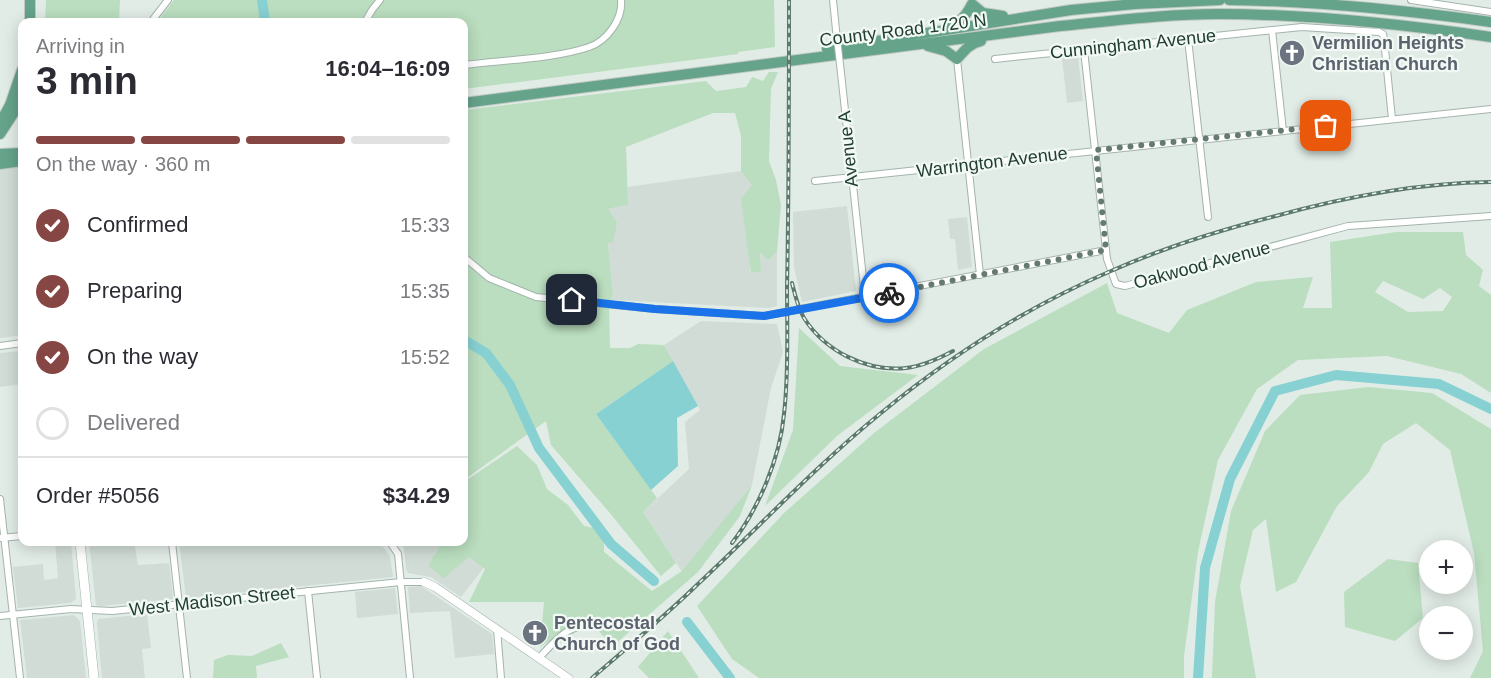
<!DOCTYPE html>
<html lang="en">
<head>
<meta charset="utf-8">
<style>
	:root { --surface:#fff; --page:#f7f7f7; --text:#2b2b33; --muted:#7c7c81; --line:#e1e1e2; --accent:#864643 }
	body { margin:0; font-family:Arial,sans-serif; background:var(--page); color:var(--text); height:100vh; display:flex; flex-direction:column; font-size:22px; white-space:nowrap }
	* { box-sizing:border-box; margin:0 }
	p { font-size:20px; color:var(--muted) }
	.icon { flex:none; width:33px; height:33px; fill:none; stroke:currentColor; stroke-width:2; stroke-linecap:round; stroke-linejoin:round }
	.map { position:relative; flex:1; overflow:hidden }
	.panel { position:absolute; left:18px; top:18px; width:450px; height:528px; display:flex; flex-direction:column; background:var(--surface); border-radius:12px; box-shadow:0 3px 15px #0003 }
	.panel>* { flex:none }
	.tools { position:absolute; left:1419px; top:540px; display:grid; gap:12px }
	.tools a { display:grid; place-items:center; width:54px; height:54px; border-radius:50%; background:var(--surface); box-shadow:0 3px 15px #0003; font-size:30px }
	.pin { position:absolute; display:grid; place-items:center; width:51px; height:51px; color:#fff; margin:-26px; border-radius:12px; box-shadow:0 3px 9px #0006 }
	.courier { position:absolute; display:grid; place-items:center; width:60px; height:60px; margin:-30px; border:4px solid #1a73e8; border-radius:50%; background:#fff; color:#222; box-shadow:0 2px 8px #0007 }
	.overview em { font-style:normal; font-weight:600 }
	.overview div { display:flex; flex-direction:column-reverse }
	.overview { display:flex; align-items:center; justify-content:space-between; height:102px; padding:0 18px }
	h1 { font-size:39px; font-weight:600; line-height:45px }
	.bar { display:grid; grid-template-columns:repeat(4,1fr); gap:9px 6px; align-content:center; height:72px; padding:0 18px }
	.bar i { height:8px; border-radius:4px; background:var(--line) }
	.bar .on { background:var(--accent) }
	.bar p { grid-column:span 4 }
	.line { display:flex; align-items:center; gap:15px; padding:0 18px; border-top:2px solid var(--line) }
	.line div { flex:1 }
	ol { padding:0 18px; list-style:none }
	li { display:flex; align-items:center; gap:18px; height:66px }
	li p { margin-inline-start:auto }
	li .icon { padding:6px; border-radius:50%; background:var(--accent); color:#fff; stroke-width:4 }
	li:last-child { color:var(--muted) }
	li i { width:33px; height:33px; border:3px solid var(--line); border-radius:50% }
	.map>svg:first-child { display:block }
</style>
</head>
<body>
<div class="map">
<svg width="1491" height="678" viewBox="0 0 1491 678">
	<rect width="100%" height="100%" fill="#e2ece6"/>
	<g fill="#d0dcd5">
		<polygon points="1078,56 1083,101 1067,103 1062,58"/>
		<polygon points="16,167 22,167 22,335 0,338 0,169"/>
		<polygon points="741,171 752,185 750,273 761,272 760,251 768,260 777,252 777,306 769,308 611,300 613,295 608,242 608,209 628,205 627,187"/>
		<polygon points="847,206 856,291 802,302 794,267 793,212"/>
		<polygon points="967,217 972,267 958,270 955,239 950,239 948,219"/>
		<polygon points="701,321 777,324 783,352 771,388 752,485 682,572 643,512 689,469 685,422 700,410 664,345"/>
		<polygon points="22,351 22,384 0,387 0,353"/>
		<polygon points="55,542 71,542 76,599 70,603 18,608 13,567 43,564 44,580 58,578"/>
		<polygon points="89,542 134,542 138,565 169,563 173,599 101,606 96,605"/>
		<polygon points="179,542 379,542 390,556 393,577 186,598"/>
		<polygon points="399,542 442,542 434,555 465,552 485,566 461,597 431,577 408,573 406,568 404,548"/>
		<polygon points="421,586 492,634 494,654 455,658 450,611 410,613 408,587"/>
		<polygon points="395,588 398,614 357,618 355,592"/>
		<polygon points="147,614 151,648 142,649 145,678 102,678 97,623 98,619"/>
		<polygon points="74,615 80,621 86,678 27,678 20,620"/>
	</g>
	<g fill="#badebf" fill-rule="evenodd">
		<polygon points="46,0 120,0 119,22 45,22"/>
		<polygon points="174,0 774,0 775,47 738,52 738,54 464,89 464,22 157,22"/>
		<polygon points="769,72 778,72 771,89 769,161 776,180 781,205 777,252 768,260 760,252 761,272 751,273 741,199 752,185 741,171 741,136 735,113 713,113 626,147 628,205 608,209 617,223 613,242 608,243 613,295 609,304 610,348 630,348 638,344 664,345 673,361 596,414 657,498 643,512 676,563 661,576 609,512 551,445 546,421 464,480 464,110 706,81 716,91 746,87 752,77 763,81"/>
		<path d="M1396,232h67l3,23 17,15 -4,16 12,9v98l-30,-19 -74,-18 -89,4 -41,29 -39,71 -20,92 -14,104v22h-425l-27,-19 -35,-53 87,-93 90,-80 110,-84 123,-66 10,30 52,20 18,-23 69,-28 57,-5 -10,31h29l-2,-66zM1383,281l40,18 17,-11 12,9 -9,14 -35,1 -33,-20z"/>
		<polygon points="799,328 840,366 918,375 837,436 765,506 793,430"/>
		<polygon points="1368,387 1432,393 1491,429 1491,678 1470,678 1483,651 1474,553 1450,450 1416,423 1383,444 1369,472 1337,506 1296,582 1276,592 1266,519 1253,530 1240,586 1256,678 1212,678 1215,602 1231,511 1265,431 1300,395"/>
		<polygon points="517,446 537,465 547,489 568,505 584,526 604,530 604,552 652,591 682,571 752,485 740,516 698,572 613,646 586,618 540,647 544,602 469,602 485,569 469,557 444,578 428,566 442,542 464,542 464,482"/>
		<polygon points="1388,559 1418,563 1423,618 1395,641 1345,627 1344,592"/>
		<polygon points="668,631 699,678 649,678 638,667"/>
		<polygon points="281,643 289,657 256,666 257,678 213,678 214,660 228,655 252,656"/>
	</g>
	<polygon fill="#88d1d3" points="673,361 698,406 677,418 678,466 651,490 596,414"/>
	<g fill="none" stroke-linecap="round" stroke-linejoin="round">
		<g stroke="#88d1d3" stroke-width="10">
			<polyline points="262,0 265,22"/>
			<polyline points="464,340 486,353 510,385 539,448 611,544 654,581"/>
			<polyline points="687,622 730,678"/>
			<polyline points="1198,678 1205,568 1230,479 1275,391 1336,375 1439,384 1491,409"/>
		</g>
		<g stroke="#a4b4ac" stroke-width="8">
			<g id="minor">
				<polyline points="833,0 836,30"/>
				<polyline points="1411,0 1491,12"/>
				<polyline points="151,22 168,0"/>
				<polyline points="365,22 372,10 380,0"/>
				<polyline points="1272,30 1283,131"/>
				<polyline points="1188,39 1208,217"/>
				<polyline points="1084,50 1107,259 1116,284 1125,286 1348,226 1491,216"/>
				<polyline points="957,59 980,275"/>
				<polyline points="995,59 1302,27 1379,32 1383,34 1384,39 1392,119"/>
				<path d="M464,65c37,-5 90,-6 125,-18 18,-6 34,-28 32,-47"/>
				<polyline points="841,73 865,297"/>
				<polyline points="815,181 1491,109"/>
				<polyline points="464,257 489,278 536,297 655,309 764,316 1106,250"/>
				<polyline points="0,346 22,343"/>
				<polyline points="0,499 20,678"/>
				<polyline points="0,538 22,536"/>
				<polyline points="172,542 187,678"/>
				<polyline points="390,542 398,554 410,678"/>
				<polyline points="308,591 317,678"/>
				<polyline points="0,616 71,609 112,611 401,582 424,582"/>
				<polyline points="497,629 501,678"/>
				<path d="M539,658c22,-24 28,-32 61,-35"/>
			</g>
		</g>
		<g stroke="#a4b4ac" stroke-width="9">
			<polyline id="tertiary" points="424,582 435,587 568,678"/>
		</g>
		<g stroke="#a0b8ac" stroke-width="10">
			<polyline id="secondary" points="80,542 94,678"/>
		</g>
		<g stroke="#c1c9c6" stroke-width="12">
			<g id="primary">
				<path d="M1229,0c88,1 174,10 262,22"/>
				<polyline points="30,22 30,0"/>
				<path d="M949,27c12,-6 17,-11 23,-23l11,9 20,3"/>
				<path d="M928,46l18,5 11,8c8,-9 12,-15 24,-18"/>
				<polyline points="827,49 1071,10 1135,4 1220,0"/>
				<path d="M464,103l596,-77c52,-5 106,-12 159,-12 91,0 182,10 272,23"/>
				<polyline points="0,123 10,105 22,70"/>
				<polyline points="0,134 22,100"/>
				<polyline points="0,154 22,153"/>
				<polyline points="0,164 22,161"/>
			</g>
		</g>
		<use href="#minor" stroke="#fff" stroke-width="6"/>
		<use href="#tertiary" stroke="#fff" stroke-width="8"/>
		<use href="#secondary" stroke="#fff" stroke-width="9"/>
		<use href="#primary" stroke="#65a38a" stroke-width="10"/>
		<g stroke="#5c796d" stroke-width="4">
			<g id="rail">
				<path d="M792,283c3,12 6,25 12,35 21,33 62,54 102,50 17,-2 32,-9 47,-17"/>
				<path d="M732,543c27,-35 48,-85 52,-129 5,-42 3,-86 3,-127 2,-96 2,-192 2,-287"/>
				<path d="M592,678c36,-31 73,-62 107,-95 61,-57 118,-118 182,-170 69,-57 148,-107 230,-142 52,-23 106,-40 161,-54 72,-20 144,-34 219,-35"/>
			</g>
		</g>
		<use href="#rail" stroke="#f2f9f5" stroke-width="1.5" stroke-dasharray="4.5" stroke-linecap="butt"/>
		<g stroke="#a4b4ac" stroke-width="8" stroke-linecap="butt">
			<polyline id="minor-bridge" points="836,30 841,73"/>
		</g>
		<use href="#minor-bridge" stroke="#fff" stroke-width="6"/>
	</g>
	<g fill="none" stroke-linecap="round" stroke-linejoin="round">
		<polyline stroke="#657b71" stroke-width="6" stroke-dasharray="0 10.8" points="889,293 1106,250 1096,150 1326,126"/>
		<polyline stroke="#1a73e8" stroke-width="8" points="572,300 655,309 764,316 889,293"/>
	</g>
	<defs>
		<g id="church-disc" transform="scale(1.35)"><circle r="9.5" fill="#6b7280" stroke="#f2f9f5"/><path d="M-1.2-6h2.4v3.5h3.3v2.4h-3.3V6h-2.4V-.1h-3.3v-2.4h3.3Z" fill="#fff"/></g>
	</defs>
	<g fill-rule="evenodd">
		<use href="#church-disc" x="1292" y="53"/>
		<use href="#church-disc" x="535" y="633"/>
	</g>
	<g text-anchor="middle" stroke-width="4.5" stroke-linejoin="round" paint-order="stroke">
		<g font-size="18" fill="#213e32" stroke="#f2f9f5">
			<text transform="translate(903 30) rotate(-7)" y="6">County Road 1720 N</text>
			<text transform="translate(1133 44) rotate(-6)" y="6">Cunningham Avenue</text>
			<text transform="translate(848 149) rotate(-96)" y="6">Avenue A</text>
			<text transform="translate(992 162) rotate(-7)" y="6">Warrington Avenue</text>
			<text transform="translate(1202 265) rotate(-15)" y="6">Oakwood Avenue</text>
			<text transform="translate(212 601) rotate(-6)" y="6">West Madison Street</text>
		</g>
		<g font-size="18" font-weight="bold" fill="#5b616d" stroke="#f2f9f5" text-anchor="start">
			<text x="1312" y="49">Vermilion Heights<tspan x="1312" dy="21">Christian Church</tspan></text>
			<text x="554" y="629">Pentecostal<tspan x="554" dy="21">Church of God</tspan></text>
		</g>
	</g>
</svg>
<div class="tools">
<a>+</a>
<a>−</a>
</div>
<div class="pin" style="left:1326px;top:126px;background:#ea580c"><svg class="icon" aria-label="bag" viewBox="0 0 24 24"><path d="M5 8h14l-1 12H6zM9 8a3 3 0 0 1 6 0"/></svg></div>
<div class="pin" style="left:572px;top:300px;background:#1f2937"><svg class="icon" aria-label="home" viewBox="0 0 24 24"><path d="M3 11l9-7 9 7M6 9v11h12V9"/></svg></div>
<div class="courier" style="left:889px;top:293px"><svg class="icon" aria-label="bike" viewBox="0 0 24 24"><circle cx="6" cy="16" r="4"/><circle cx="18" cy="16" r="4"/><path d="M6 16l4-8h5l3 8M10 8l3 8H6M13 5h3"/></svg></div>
<section class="panel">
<div class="overview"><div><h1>3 min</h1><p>Arriving in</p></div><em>16:04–16:09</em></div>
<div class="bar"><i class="on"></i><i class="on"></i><i class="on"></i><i></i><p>On the way · 360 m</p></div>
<ol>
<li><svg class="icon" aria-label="check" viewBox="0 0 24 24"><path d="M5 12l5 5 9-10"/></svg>Confirmed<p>15:33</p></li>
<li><svg class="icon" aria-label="check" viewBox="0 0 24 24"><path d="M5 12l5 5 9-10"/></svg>Preparing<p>15:35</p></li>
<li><svg class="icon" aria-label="check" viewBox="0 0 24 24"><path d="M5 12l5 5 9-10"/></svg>On the way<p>15:52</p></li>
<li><i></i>Delivered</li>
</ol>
<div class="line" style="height:78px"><div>Order #5056</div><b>$34.29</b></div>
</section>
</div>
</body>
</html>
